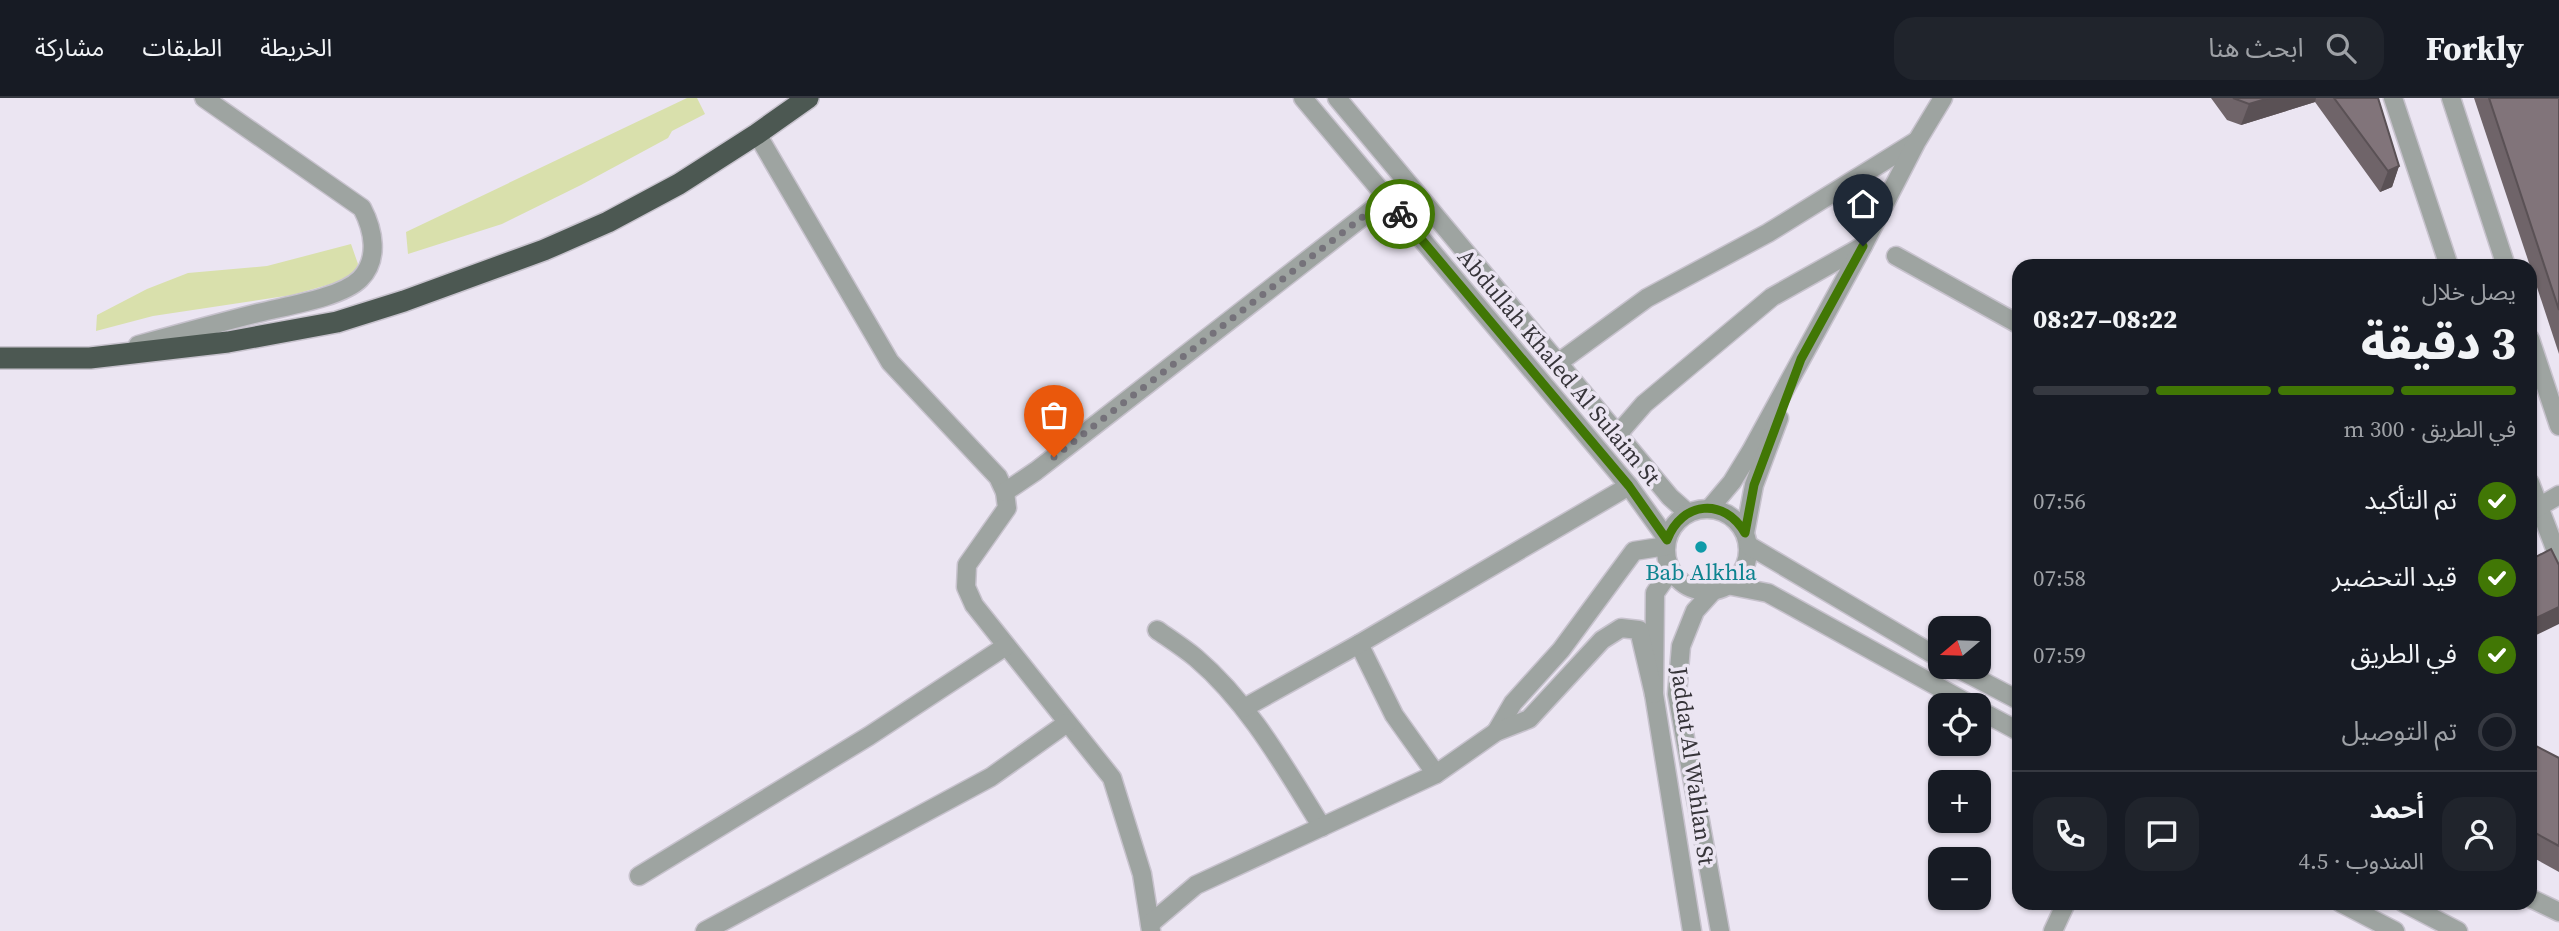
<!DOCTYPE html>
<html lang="ar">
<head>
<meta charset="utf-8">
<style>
	:root { --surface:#171b24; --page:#20242c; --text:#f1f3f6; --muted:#9ea1a6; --line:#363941; --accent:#417705 }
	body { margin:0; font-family:"Source Serif 4","Noto Sans Arabic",serif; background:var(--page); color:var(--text); direction:rtl; height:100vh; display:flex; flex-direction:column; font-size:26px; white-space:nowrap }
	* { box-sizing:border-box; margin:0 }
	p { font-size:23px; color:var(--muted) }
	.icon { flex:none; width:38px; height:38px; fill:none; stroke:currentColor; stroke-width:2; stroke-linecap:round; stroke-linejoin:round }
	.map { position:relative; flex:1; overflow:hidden; direction:ltr }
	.details { position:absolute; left:2012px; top:161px; width:525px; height:651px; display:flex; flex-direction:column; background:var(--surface); border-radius:21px; box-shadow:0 2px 5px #0004; direction:rtl }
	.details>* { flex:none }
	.needle { width:46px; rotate:251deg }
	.buttons { position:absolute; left:1928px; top:518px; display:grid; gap:14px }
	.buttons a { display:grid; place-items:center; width:63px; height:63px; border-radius:14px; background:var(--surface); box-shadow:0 2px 5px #0004; font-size:35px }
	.pin { position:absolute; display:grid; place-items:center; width:60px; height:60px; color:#fff; margin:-72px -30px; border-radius:50% 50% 50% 0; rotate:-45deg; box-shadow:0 0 7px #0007 }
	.pin .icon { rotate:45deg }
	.courier { position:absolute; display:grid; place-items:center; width:70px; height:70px; margin:-35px; border:5px solid #417705; border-radius:50%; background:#fff; color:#222; box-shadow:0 2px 9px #0007 }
	.summary em { font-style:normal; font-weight:800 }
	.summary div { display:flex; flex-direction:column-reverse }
	.summary { display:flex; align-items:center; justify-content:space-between; height:119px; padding:0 21px }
	h1 { font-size:46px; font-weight:800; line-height:52px }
	.bar { display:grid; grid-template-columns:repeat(4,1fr); gap:10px 7px; align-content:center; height:84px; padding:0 21px }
	.bar i { height:9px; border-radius:5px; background:var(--line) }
	.bar .selected { background:var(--accent) }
	.bar p { grid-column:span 4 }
	.line { display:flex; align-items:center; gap:18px; padding:0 21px; border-top:2px solid var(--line) }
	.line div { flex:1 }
	.round { display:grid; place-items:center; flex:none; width:74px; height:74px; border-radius:21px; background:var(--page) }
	ol { padding:0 21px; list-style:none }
	li { display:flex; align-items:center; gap:21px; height:77px }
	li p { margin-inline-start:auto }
	li .icon { padding:7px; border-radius:50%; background:var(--accent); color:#fff; stroke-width:4 }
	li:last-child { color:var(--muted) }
	li i { width:38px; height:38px; border:4px solid var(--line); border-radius:50% }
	header { display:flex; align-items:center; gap:42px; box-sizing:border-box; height:98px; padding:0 35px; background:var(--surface); border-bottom:2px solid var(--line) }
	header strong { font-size:33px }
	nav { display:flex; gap:38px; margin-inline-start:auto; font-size:24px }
	.search { width:490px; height:63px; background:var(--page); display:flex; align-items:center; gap:18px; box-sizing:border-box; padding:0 24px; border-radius:21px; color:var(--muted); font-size:26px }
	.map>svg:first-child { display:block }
</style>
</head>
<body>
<header>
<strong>Forkly</strong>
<div class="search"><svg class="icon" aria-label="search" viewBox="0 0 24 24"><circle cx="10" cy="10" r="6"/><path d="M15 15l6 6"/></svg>ابحث هنا</div>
<nav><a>الخريطة</a><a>الطبقات</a><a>مشاركة</a></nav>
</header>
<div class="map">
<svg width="2559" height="833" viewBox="0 0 2559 833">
	<rect width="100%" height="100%" fill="#ebe5f2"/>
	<g fill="#d9e0ac">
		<polygon points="687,0 697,0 705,16 672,33 668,40 581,87 502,126 408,156 406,134"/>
		<polygon points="351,146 358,166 352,180 292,197 153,218 96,233 97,217 147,191 188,175 267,168"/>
	</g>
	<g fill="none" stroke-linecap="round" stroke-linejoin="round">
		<g stroke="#c7c2cd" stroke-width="21">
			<g id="minor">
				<polyline points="1303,0 1629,388 1667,441"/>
				<polyline points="1337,0 1670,399 1688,415"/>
				<polyline points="2393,0 2449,168"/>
				<polyline points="2451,0 2506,168"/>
				<polyline points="757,36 890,264 998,379 1005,394 1007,410 967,467 966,489 974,507 1112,680 1142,776 1151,833"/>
				<polyline points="1896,158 2020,227"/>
				<polyline points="2530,241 2559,328"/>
				<path d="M138,247c40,-11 80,-22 120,-32 27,-7 83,-15 102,-34 20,-20 13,-50 2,-71l-158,-110"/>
				<polyline points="1558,265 1647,200 1768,135 1915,44"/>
				<polyline points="1618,336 1644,306 1772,199 1863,148"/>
				<polyline points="2530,385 2559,461"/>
				<polyline points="1005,394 1036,373 1387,100"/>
				<polyline points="1710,410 1732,384 1751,353 1863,148 1917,43 1943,0"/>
				<circle cx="1707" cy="452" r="41"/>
				<polyline points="2532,413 2559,397"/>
				<polyline points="1745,435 1754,387 1779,320"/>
				<polyline points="1748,447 1941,561"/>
				<polyline points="1671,472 1655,495 1654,596 1692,833"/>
				<polyline points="1727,487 1768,495 1971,607"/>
				<polyline points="1714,492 1695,513 1681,548 1677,596 1720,833"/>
				<path d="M1157,532c13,9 27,18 39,28 54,46 89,110 126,169"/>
				<polyline points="1359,546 1394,617 1436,676"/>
				<polyline points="1955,569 2020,603"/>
				<polyline points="1244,610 1359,546 1629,388"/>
				<polyline points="1979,612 2020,634"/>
				<polyline points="1496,634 1513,605 1561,552 1634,453 1666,448"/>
				<polyline points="639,778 869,638 1006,548"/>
				<polyline points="2530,800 2559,814"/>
				<polyline points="2341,805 2395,833"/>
				<polyline points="2404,805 2458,833"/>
				<polyline points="1150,826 1196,787 1436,676 1496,634 1529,621 1602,542 1621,530 1639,532 1654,596"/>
				<polyline points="705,833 991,679 1067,625"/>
				<polyline points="2053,833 2066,805"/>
			</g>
		</g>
		<g stroke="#c7c2cd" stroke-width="24">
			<polyline id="highway" points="0,260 90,260 228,244 337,224 404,203 544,152 608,124 679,86 757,36 808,0"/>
		</g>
		<use href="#minor" stroke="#9ea4a1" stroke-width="18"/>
		<use href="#highway" stroke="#4c5852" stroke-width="21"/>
	</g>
	<g fill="#6f6469">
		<polygon points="2211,0 2378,0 2399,68 2392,89 2380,94 2315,4 2241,27 2227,22"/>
		<polygon points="2474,0 2559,0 2559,256 2530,168"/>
		<polygon points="2530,645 2559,660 2559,774 2530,758"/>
	</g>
	<g fill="#5a5155">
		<polygon points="2269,0 2316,0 2315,4 2241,27 2249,6"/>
		<polygon points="2399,68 2392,89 2380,94 2388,73"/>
		<polygon points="2559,509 2559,526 2530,540 2530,523"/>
	</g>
	<g fill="#81747a" stroke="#5a5155" stroke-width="2">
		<polygon points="2233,0 2269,0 2249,6"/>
		<polygon points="2334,0 2378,0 2399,68 2388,73"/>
		<polygon points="2489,0 2559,0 2559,212"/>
		<polygon points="2551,451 2559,467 2559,509 2530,523 2530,462"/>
		<polygon points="2530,645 2559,660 2559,748 2530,732"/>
	</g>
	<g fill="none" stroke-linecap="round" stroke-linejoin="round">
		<polyline stroke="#75727a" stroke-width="7" stroke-dasharray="0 12.6" points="1054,359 1387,100 1400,116"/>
		<path stroke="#417705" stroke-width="9" d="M1400,116l229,272 38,54c15,-39 57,-43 78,-7l9,-48 47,-126 62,-113"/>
	</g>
	<circle fill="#0f9aa8" stroke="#ebe5f2" stroke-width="2.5" cx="1701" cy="449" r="7"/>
	<g text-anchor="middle" stroke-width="7" stroke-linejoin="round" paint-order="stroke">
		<g font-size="23" fill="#363439" stroke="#ebe5f2">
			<text transform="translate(1559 269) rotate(50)" y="8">Abdullah Khaled Al Sulaim St</text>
			<text transform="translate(1693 668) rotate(82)" y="8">Jaddat Al Wahlan St</text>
		</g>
		<g font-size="23" fill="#0d838f" stroke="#ebe5f2">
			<text x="1701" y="482">Bab Alkhla</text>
		</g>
	</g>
</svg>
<div class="buttons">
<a><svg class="needle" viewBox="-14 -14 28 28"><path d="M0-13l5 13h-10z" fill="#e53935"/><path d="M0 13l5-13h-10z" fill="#9ea1a6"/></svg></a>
<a><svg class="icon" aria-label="locate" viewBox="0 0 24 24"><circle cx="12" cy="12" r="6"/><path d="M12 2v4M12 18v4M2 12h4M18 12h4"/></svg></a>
<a>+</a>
<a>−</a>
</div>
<div class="pin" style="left:1054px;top:359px;background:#ea580c"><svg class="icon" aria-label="bag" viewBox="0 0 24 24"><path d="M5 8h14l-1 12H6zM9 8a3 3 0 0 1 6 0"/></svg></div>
<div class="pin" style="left:1863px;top:148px;background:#1f2937"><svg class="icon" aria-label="home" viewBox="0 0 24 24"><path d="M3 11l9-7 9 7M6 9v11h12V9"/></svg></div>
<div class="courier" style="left:1400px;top:116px"><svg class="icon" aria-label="bike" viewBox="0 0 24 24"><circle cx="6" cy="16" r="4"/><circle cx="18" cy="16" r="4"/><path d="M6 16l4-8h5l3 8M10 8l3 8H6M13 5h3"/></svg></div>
<section class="details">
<div class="summary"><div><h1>3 دقيقة</h1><p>يصل خلال</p></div><em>08:22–08:27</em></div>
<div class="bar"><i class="selected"></i><i class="selected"></i><i class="selected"></i><i></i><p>في الطريق · 300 m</p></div>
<ol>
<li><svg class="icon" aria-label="check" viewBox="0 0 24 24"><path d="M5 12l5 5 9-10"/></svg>تم التأكيد<p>07:56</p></li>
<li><svg class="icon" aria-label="check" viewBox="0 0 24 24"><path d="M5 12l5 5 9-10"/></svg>قيد التحضير<p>07:58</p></li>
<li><svg class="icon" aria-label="check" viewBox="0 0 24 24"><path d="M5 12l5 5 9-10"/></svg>في الطريق<p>07:59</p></li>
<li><i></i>تم التوصيل</li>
</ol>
<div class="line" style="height:126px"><a class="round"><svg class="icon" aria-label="person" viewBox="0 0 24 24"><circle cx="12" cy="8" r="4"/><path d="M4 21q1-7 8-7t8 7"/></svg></a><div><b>أحمد</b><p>المندوب · 4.5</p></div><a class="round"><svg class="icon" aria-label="chat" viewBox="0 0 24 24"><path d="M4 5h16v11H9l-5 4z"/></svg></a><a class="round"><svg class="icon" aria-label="phone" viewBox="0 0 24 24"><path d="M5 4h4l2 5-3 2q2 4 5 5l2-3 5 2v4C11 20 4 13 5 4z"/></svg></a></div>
</section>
</div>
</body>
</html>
